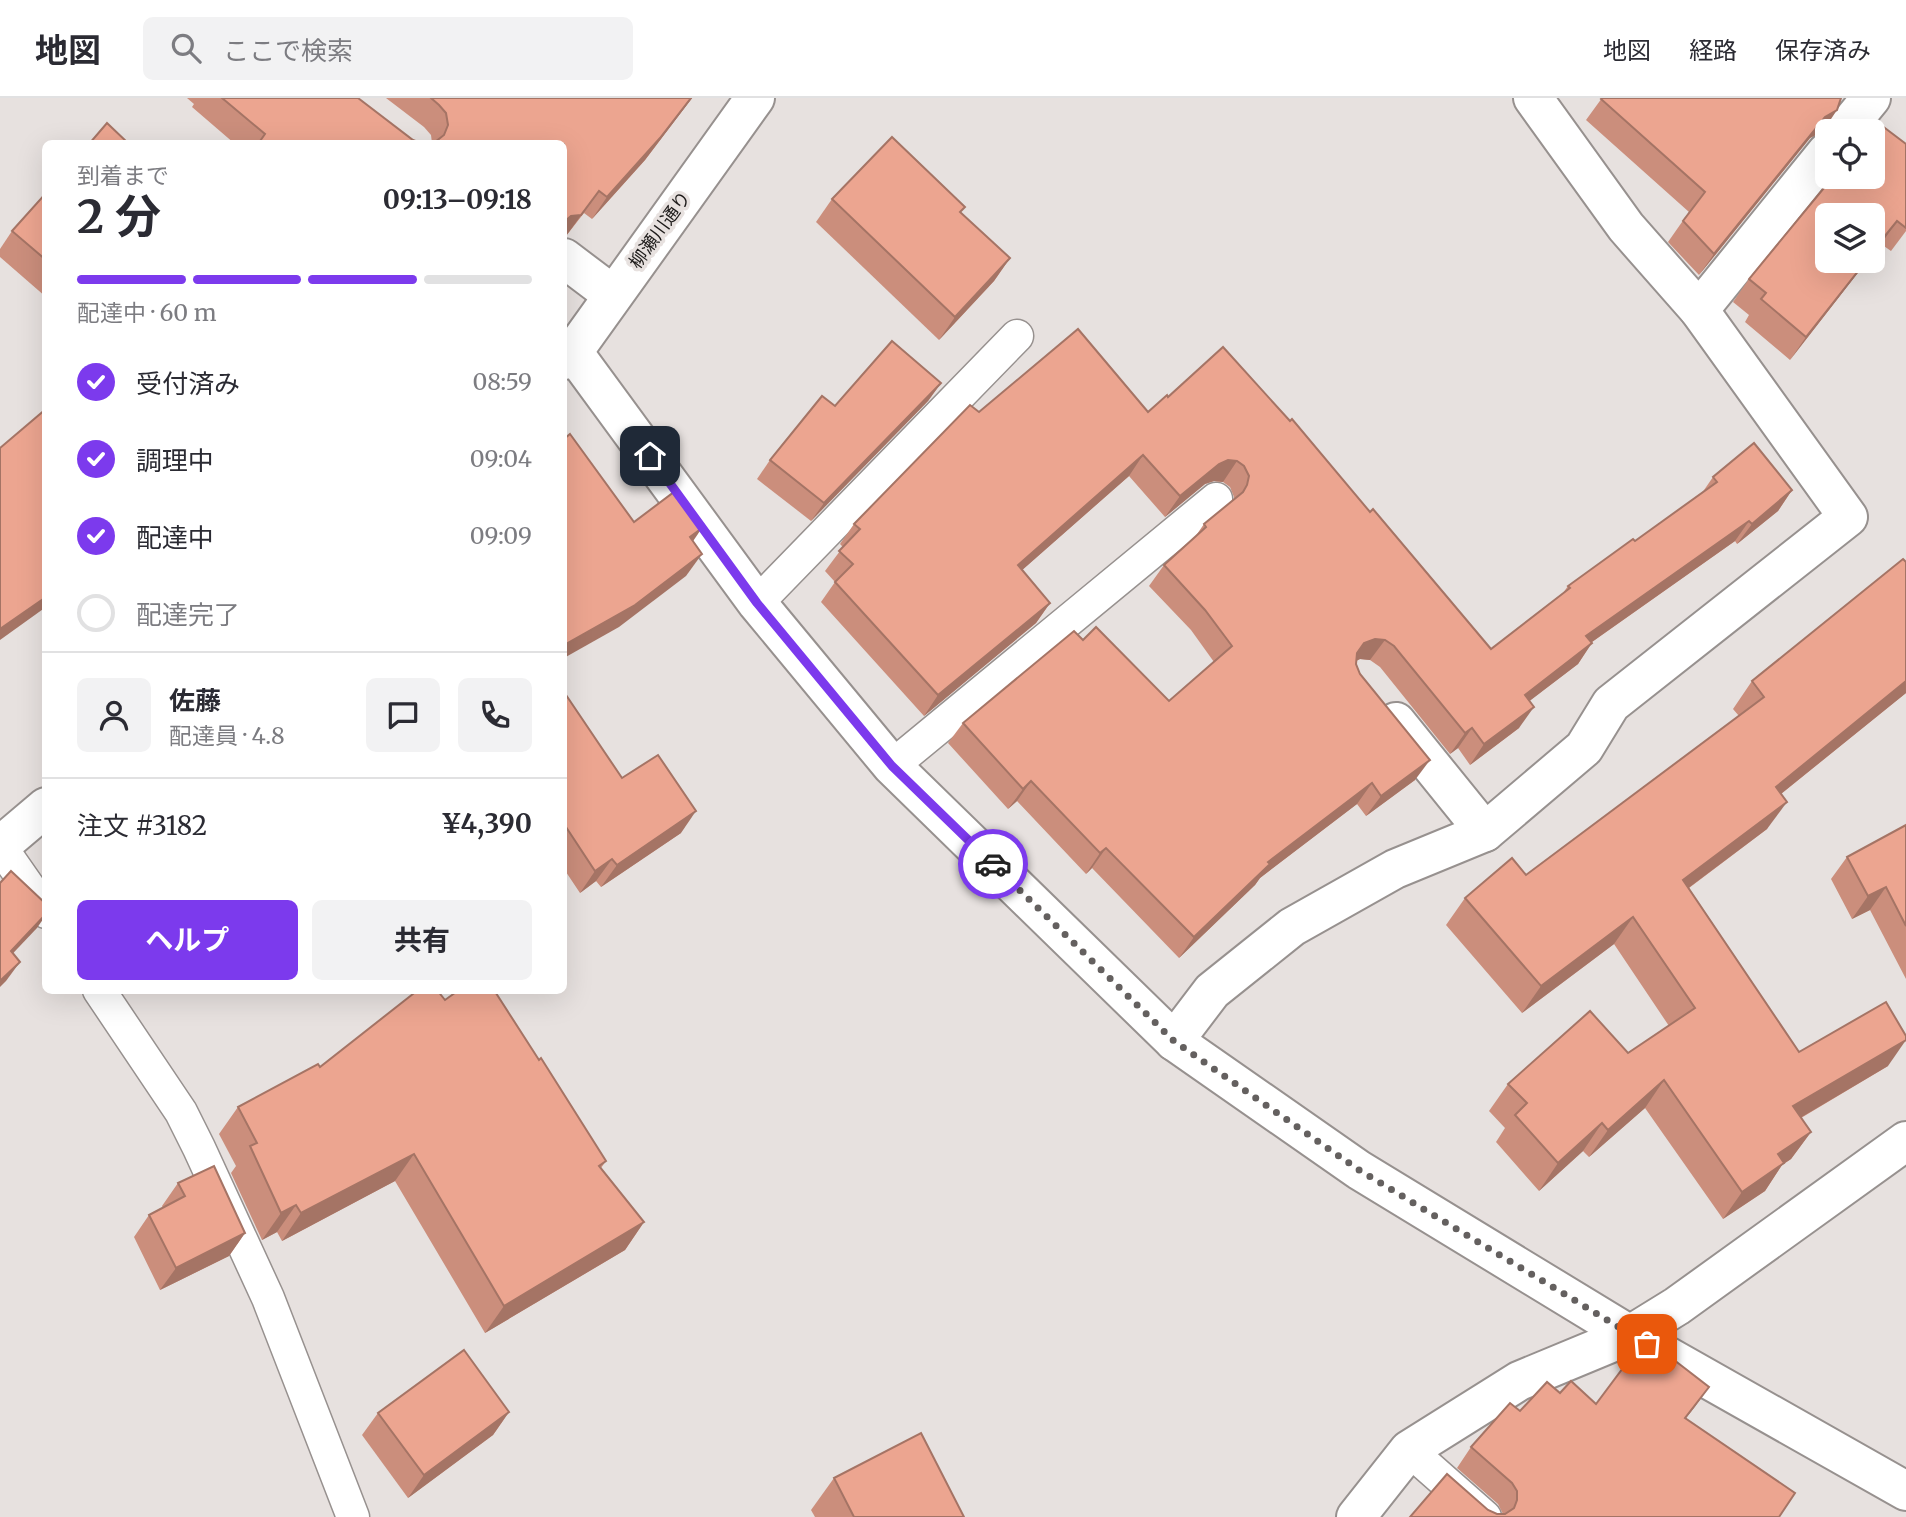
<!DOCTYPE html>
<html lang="ja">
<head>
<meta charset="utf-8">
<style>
	:root { --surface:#fff; --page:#f2f2f3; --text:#2b2b33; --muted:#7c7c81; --line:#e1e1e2; --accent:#7c3aed }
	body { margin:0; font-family:Merriweather,"Noto Sans JP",serif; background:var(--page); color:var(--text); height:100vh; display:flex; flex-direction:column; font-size:26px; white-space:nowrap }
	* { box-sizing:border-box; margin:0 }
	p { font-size:23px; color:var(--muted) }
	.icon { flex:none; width:38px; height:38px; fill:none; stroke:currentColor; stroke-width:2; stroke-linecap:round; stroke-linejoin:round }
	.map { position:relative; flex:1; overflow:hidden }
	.panel { position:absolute; left:42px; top:42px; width:525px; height:854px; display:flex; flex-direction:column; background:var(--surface); border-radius:10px; box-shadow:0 7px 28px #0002 }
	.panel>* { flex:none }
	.tools { position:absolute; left:1815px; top:21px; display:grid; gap:14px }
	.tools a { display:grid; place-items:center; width:70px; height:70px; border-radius:10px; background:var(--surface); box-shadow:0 7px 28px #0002; font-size:35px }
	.pin { position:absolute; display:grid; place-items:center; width:60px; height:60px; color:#fff; margin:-30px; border-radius:14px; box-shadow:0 4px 10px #0006 }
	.courier { position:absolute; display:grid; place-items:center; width:70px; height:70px; margin:-35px; border:5px solid #7c3aed; border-radius:50%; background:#fff; color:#222; box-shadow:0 2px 9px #0007 }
	.summary em { font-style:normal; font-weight:700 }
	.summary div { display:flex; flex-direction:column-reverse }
	.summary { display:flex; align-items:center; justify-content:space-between; height:119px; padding:0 35px }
	h1 { font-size:46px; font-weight:700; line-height:52px }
	.bar { display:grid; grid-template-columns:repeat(4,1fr); gap:10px 7px; align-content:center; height:84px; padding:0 35px }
	.bar i { height:9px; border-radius:5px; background:var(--line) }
	.bar .current { background:var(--accent) }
	.bar p { grid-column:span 4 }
	.line { display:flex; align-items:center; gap:18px; padding:0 35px; border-top:2px solid var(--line) }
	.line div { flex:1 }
	.round { display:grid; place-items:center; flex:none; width:74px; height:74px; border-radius:10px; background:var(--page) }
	ol { padding:0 35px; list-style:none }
	li { display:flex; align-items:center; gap:21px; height:77px }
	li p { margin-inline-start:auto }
	li .icon { padding:7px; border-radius:50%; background:var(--accent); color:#fff; stroke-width:4 }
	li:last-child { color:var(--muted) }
	li i { width:38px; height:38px; border:4px solid var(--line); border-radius:50% }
	.button { display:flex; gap:14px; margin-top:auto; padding:14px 35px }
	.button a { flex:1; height:80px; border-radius:10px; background:var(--accent); color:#fff; font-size:28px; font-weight:700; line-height:80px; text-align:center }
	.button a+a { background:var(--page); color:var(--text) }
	header { display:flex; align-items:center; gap:42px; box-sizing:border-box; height:98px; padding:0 35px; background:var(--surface); border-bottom:2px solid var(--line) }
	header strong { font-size:33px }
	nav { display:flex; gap:38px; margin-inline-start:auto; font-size:24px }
	.search { width:490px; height:63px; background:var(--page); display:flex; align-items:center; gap:18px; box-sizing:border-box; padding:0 24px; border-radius:10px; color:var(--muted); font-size:26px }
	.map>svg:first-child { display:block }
</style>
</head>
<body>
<header>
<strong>地図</strong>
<div class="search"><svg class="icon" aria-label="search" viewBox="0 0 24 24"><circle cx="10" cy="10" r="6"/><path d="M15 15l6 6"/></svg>ここで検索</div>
<nav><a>地図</a><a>経路</a><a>保存済み</a></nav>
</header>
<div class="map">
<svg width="1906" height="1419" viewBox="0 0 1906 1419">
	<rect width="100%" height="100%" fill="#e7e1df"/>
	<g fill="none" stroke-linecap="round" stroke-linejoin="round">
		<g stroke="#97918f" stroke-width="35">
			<g id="lane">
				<polyline points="757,505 1017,238"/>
				<polyline points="892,668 1216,401"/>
				<polyline points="0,748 46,814"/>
				<polyline points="99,892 181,1014 199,1050 268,1200 353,1419"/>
				<polyline points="1409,1352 1485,1419"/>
			</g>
		</g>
		<g stroke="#97918f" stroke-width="42">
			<g id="street">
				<polyline points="1844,33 1871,0"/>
				<polyline points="564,160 613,197"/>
				<polyline points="1699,212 1827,54"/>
				<polyline points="573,254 757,505 892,668 1174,943 1359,1072 1630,1237 1906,1393"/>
				<polyline points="1396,624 1485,734"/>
				<polyline points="1174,943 1212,893 1292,829 1395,771 1485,734 1584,650 1611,606 1848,419 1699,212 1626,129 1533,0"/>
				<polyline points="1356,1419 1409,1352 1519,1283 1630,1237 1677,1208 1906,1043"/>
			</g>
		</g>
		<g stroke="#97918f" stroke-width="42">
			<g id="secondary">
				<polyline points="564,262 573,254 755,0"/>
				<polyline points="0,748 46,709"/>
			</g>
		</g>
		<use href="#lane" stroke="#fff" stroke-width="32"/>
		<use href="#street" stroke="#fff" stroke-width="38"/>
		<use href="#secondary" stroke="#fff" stroke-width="38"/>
	</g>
	<g fill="#cb8e7c">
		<polygon points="187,0 358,0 413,42 423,46 235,46 192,9 194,6"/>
		<polygon points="386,0 692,0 645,62 592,121 584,115 566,138 564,139 564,46 432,45 431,37 424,29"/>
		<polygon points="1602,0 1823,33 1810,40 1699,177 1668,144 1689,114 1586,22"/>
		<polygon points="1877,24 1906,46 1906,133 1891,153 1881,146 1872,156 1872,117 1827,117 1827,163 1867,163 1790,262 1745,224 1749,217 1733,204 1749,181 1833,79 1872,79 1872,33 1863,33 1864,31"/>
		<polygon points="46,95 46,199 0,159 0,151 12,133"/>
		<polygon points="832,101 1010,160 994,183 939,242 816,124"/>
		<polygon points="941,285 928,303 811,423 757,381 770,362"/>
		<polygon points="1168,299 1370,414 1491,551 1563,495 1568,488 1635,443 1702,395 1713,379 1792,392 1778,413 1737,446 1735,443 1592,544 1578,566 1529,603 1519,630 1470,667 1458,650 1450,656 1380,569 1370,562 1360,561 1356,563 1356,566 1360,576 1415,682 1366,718 1357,706 1260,780 1255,787 1179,860 1092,770 1086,776 1017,703 1008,711 948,645 963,625 1083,542 1169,603 1214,564 1191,532 1149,488 1164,467 1195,439 1204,426 1234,401 1234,399 1230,389 1223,384 1214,383 1205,386 1165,419 1129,378 1022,472 1050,505 1036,525 924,618 821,504 835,484 825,473 843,449 840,446 854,426 979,314 1148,314"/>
		<polygon points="1906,464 1906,595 1781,696 1767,731 1689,790 1799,954 1888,968 1801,1020 1811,1034 1791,1061 1782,1067 1765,1093 1723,1121 1645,1010 1589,1059 1583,1053 1539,1093 1496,1044 1505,1030 1489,1013 1508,986 1628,955 1669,928 1614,846 1522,915 1446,827 1465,800 1526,777 1739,618 1733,611 1752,583"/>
		<polygon points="564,594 622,680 681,735 601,789 596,783 580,795 564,771"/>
		<polygon points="1906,727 1906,881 1870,812 1852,821 1831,781 1847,759"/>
		<polygon points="445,902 606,1063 601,1070 644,1124 625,1152 485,1235 395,1083 282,1143 277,1134 262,1142 231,1075 236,1068 219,1036 238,1009 320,969"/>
		<polygon points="178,1085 245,1135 229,1158 160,1192 134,1139 149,1117 163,1110 162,1108"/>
		<polygon points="1636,1274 1709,1289 1686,1320 1779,1419 1410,1419 1488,1412 1497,1416 1503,1416 1498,1406 1457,1370 1471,1349 1520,1313 1560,1295 1596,1306"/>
		<polygon points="509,1314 493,1337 408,1400 362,1337 378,1315"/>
		<polygon points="834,1380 964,1419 815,1419 811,1412"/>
	</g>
	<g fill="#a57465">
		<polygon points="691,0 692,0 645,62 592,121 607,99"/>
		<polygon points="1837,12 1823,33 1810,40 1699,177 1714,156 1825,19"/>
		<polygon points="599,93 566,138 564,139 564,124"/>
		<polygon points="1897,123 1881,146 1872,156 1872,154"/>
		<polygon points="1010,160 994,183 939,242 955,219"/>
		<polygon points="1866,163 1867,163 1790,262 1806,239"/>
		<polygon points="941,285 928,303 811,423 824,405"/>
		<polygon points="1143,357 1129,378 1004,488 1018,467"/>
		<polygon points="1228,362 1237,363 1223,384 1214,383 1205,386 1165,419 1180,398 1219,366"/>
		<polygon points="1792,392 1778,413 1737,446 1752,426"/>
		<polygon points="1749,423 1735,443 1572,558 1586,538"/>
		<polygon points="702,430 687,452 690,439"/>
		<polygon points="702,456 686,478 619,529 564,560 564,547"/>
		<polygon points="46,499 46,509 0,542 0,531"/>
		<polygon points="1050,505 1036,525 924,618 938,597"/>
		<polygon points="1375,541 1385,542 1370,562 1360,561 1350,566 1364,545"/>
		<polygon points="1592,545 1578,566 1510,618 1525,597"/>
		<polygon points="1906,583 1906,595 1756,716 1776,689"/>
		<polygon points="1534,609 1519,630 1470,667 1484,646"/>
		<polygon points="1472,630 1458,650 1450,656 1465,635"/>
		<polygon points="1430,662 1415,682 1366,718 1381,698"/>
		<polygon points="1031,683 1017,703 1008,711 1023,691"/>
		<polygon points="1372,685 1357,706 1260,780 1255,787 1179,860 1194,839 1268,764"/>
		<polygon points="1787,704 1767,731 1663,809 1683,782"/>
		<polygon points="696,713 681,735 601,789 617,767"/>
		<polygon points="1106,750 1092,770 1086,776 1100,755"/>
		<polygon points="612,761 596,783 580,795 595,773"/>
		<polygon points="1886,789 1870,812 1852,821 1868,798"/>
		<polygon points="46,816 46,817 37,830 0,869 11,853"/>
		<polygon points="1633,819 1614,846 1522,915 1541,888"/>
		<polygon points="20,864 6,883 0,889 0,883"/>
		<polygon points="1906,942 1888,968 1773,1036 1793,1008"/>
		<polygon points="1664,982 1645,1010 1589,1059 1608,1032"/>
		<polygon points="1602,1025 1583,1053 1539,1093 1558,1065"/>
		<polygon points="1811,1034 1791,1061 1782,1067 1765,1093 1723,1121 1742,1094 1778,1056"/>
		<polygon points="414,1056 395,1083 282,1143 301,1115"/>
		<polygon points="296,1107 277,1134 262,1142 281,1115"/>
		<polygon points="644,1124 625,1152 485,1235 504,1208"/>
		<polygon points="245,1135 229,1158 160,1192 176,1170"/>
		<polygon points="1709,1289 1694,1310 1670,1340 1685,1320"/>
		<polygon points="509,1314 493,1337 408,1400 424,1377"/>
	</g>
	<g fill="#eca590" stroke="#a57465" stroke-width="2">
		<polygon points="222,0 358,0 413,42 423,46 258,46 265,36"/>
		<polygon points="431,0 691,0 660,40 607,99 599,93 581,117 571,118 564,124 564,46 426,46 435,44 444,37 448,27 446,15 439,7"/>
		<polygon points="1602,0 1841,0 1837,12 1825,19 1714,156 1683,123 1705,94 1601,1"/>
		<polygon points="1877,24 1906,46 1906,130 1897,123 1872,154 1872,117 1827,117 1827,163 1866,163 1806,239 1761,201 1766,195 1749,181 1833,79 1872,79 1872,33 1864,33 1864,31"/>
		<polygon points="107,25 129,46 89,46"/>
		<polygon points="892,39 965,109 960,114 1010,160 955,219 832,101"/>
		<polygon points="46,95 46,162 12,133"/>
		<polygon points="1078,231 1148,314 1167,297 1168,299 1223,249 1290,323 1292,321 1370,414 1373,411 1491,551 1570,490 1568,488 1633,441 1635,443 1717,384 1713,379 1754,345 1792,392 1752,426 1749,423 1586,538 1592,545 1525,597 1534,609 1484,646 1472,630 1465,635 1394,548 1385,542 1375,541 1364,545 1357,555 1356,566 1360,576 1430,662 1381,698 1372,685 1268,764 1270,766 1194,839 1106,750 1100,755 1031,683 1023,691 963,625 1074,533 1083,542 1096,529 1169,603 1232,548 1205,512 1164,467 1206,429 1204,426 1243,394 1247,387 1249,378 1244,368 1237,363 1228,362 1219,366 1180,398 1143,357 1018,467 1050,505 938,597 835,484 853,466 839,453 860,431 854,426 970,307 979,314"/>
		<polygon points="892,243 941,285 824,405 770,362 822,298 835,308"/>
		<polygon points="46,311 46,499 0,531 0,350"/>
		<polygon points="570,336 634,424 674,394 702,430 690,439 702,456 635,507 564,547 564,341"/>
		<polygon points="1903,461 1906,464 1906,583 1776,689 1787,704 1683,782 1799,954 1886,904 1906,938 1906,942 1793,1008 1811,1034 1778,1056 1784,1065 1742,1094 1664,982 1608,1032 1602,1025 1558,1065 1515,1017 1527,1005 1508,986 1590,913 1628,955 1695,910 1633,819 1541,888 1465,800 1512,760 1526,777 1764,599 1752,583"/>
		<polygon points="564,594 622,680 658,657 696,713 617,767 612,761 595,773 564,726"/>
		<polygon points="1906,727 1906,828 1886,789 1868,798 1847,759"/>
		<polygon points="11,773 46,806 46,816 11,853 20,864 0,883 0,785"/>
		<polygon points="418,892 437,892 445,902 459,892 494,892 539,962 541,960 606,1063 599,1068 644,1124 504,1208 414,1056 301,1115 296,1107 281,1115 250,1048 257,1045 238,1009 318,966 320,969"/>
		<polygon points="214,1068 245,1135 176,1170 149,1117 185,1098 178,1085"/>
		<polygon points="1656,1248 1709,1289 1685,1320 1795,1395 1779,1419 1410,1419 1447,1376 1488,1412 1497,1416 1505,1416 1514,1410 1517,1402 1517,1393 1512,1385 1471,1349 1510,1305 1520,1313 1547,1284 1560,1295 1571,1283 1596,1306 1626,1266 1636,1274"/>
		<polygon points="464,1252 509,1314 424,1377 378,1315"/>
		<polygon points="921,1335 964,1419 854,1419 834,1380"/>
	</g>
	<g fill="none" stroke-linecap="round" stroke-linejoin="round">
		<polyline stroke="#64605f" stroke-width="7" stroke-dasharray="0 12.6" points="993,766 1174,943 1359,1072 1647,1246"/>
		<polyline stroke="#7c3aed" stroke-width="9" points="650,358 757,505 892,668 993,766"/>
	</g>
	<g text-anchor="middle" stroke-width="7" stroke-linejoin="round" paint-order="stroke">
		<g font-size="18" fill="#1d1b1a" stroke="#e7e1df">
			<text transform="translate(660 132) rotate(-54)" y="6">柳瀬川通り</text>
		</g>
	</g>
</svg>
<div class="tools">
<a><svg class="icon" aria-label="locate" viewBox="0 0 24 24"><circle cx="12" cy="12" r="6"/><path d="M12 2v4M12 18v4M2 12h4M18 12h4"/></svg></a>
<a><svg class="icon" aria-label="layers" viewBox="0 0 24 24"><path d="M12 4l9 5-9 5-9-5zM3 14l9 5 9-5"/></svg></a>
</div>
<div class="pin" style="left:1647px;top:1246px;background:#ea580c"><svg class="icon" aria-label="bag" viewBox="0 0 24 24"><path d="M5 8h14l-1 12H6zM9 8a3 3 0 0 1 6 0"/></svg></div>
<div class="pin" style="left:650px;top:358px;background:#1f2937"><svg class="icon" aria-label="home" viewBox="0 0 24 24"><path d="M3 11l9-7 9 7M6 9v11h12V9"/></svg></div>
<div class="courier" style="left:993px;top:766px"><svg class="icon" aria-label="car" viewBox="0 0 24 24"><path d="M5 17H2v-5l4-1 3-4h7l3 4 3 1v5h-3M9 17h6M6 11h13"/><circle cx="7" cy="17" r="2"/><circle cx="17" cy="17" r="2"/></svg></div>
<section class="panel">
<div class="summary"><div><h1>2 分</h1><p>到着まで</p></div><em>09:13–09:18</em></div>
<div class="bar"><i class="current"></i><i class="current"></i><i class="current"></i><i></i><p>配達中 · 60 m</p></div>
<ol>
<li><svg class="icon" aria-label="check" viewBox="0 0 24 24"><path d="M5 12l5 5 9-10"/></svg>受付済み<p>08:59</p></li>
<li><svg class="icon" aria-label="check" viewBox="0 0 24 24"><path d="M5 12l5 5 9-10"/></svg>調理中<p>09:04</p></li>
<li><svg class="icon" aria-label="check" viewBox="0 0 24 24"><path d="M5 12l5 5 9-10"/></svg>配達中<p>09:09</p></li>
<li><i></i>配達完了</li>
</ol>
<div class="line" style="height:126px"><a class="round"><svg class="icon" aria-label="person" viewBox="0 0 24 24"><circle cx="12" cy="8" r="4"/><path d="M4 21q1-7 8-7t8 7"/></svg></a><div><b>佐藤</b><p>配達員 · 4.8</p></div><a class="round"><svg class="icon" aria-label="chat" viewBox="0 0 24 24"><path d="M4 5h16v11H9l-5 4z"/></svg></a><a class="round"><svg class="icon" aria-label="phone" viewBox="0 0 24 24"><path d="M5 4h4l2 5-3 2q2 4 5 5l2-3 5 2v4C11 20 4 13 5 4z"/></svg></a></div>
<div class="line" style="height:91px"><div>注文 #3182</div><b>¥4,390</b></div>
<div class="button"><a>ヘルプ</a><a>共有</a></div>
</section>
</div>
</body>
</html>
